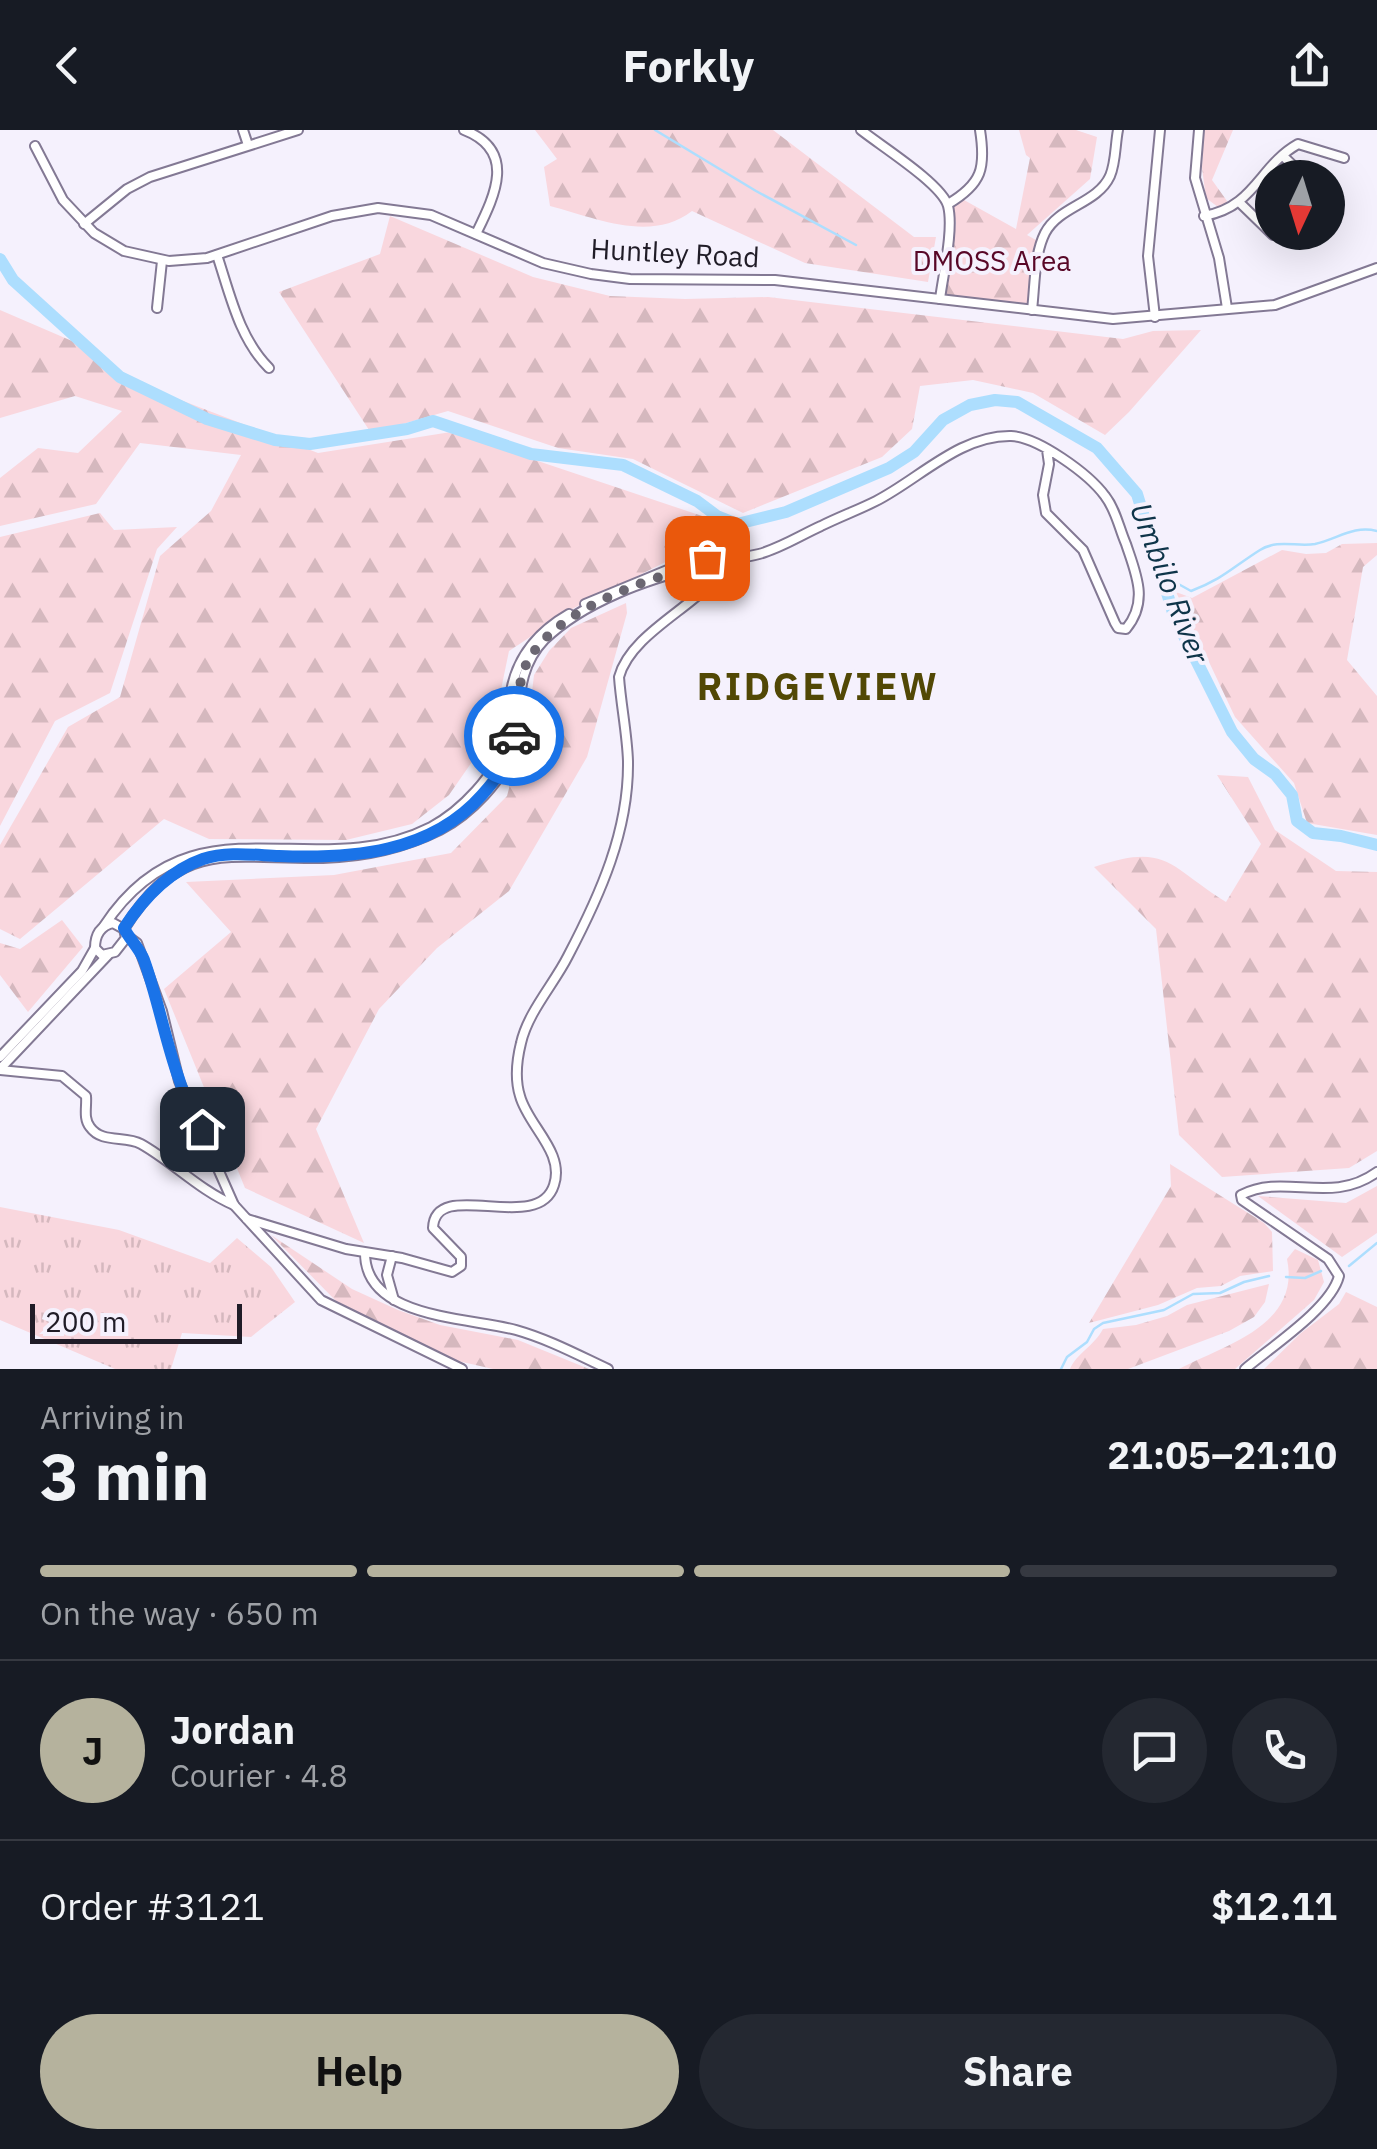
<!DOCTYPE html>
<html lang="en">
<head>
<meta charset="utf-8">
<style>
	:root { --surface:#171b24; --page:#242831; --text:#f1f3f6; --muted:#9ea1a6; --line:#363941; --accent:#b5b29d }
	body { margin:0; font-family:"IBM Plex Sans",sans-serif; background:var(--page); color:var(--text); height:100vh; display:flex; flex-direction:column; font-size:38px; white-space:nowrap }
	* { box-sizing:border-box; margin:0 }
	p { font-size:32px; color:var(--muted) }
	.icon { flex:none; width:55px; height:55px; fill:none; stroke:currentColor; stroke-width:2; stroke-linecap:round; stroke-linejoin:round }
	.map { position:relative; height:1239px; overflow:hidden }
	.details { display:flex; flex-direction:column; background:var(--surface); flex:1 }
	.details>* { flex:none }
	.needle { width:65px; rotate:184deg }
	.fabs { position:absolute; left:1255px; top:30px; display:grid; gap:20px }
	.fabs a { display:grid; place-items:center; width:90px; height:90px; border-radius:50%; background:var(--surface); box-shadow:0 10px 40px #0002; font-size:50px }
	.scale { position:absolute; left:30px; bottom:25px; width:212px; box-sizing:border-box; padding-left:10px; border:5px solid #201c27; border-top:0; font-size:28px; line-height:35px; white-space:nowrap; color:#201c27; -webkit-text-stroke:8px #f5f1fd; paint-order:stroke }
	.pin { position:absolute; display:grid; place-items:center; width:85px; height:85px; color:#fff; margin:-42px; border-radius:20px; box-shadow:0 5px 15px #0006 }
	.courier { position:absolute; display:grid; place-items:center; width:100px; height:100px; margin:-50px; border:8px solid #1a73e8; border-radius:50%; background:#fff; color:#222; box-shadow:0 2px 12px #0007 }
	.summary em { font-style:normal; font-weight:700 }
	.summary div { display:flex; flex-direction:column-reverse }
	.summary { display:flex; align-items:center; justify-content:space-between; height:170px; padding:0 40px }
	h1 { font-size:65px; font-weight:700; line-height:75px }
	.bar { display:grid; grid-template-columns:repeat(4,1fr); gap:15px 10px; align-content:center; height:120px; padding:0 40px }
	.bar i { height:12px; border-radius:8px; background:var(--line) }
	.bar .on { background:var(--accent) }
	.bar p { grid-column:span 4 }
	.line { display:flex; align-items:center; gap:25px; padding:0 40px; border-top:2px solid var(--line) }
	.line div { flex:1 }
	.round { display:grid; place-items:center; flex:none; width:105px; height:105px; border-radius:52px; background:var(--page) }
	.primary-button { display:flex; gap:20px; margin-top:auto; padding:20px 40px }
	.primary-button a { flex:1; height:115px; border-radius:60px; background:var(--accent); color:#111; font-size:40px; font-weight:700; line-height:115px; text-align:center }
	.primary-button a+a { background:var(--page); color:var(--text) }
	header { display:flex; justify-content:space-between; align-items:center; height:130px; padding:0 40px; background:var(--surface); font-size:45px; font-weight:700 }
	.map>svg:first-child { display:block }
</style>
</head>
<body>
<header><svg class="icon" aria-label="back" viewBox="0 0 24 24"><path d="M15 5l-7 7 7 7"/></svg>Forkly<svg class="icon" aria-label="share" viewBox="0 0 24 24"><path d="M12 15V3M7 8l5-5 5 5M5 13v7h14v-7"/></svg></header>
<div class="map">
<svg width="1377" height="1239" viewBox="0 0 1377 1239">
	<defs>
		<pattern id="grass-tufts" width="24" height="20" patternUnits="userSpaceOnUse" patternTransform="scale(2.5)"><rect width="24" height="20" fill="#f9d7de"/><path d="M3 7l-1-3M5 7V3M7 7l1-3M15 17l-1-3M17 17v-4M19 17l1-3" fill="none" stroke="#d5b8be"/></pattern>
		<pattern id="forest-firs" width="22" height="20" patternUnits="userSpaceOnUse" patternTransform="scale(2.5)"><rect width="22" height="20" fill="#f9d7de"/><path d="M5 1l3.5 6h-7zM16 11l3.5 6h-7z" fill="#d5b8be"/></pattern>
	</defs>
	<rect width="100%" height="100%" fill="#f5f1fd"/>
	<polygon fill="url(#grass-tufts)" points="0,1077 119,1100 210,1133 237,1108 271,1137 295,1172 251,1207 182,1203 171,1239 115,1239 0,1190"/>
	<g fill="url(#forest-firs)">
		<path d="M535,0h238l141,107h22l-8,45 -123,-19 -113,-52c-41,32 -96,7 -142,-5l-6,-39 13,-8z"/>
		<polygon points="1019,0 1076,0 1097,7 1090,49 1027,105 1036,110 1028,175 946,165 956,93 952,76 964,70 1016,99 1030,28 1026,25"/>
		<polygon points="1204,0 1233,0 1212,50 1227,71 1225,76 1218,77 1206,68 1202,38"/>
		<polygon points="390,86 533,147 610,166 685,169 768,167 1123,209 1153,201 1201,200 1129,282 1105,305 1033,263 973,250 920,256 912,299 882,327 743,383 633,329 558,318 448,281 371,303 279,162 380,124"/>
		<polygon points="0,180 79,214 134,252 318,323 451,302 735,397 574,478 509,521 492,603 449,665 412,694 346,710 209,709 164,689 20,809 0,799 0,715 68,597 120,567 160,426 211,381 241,325 140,313 96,374 0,396 0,348 38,318 78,323 122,281 75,266 0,288"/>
		<polygon points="100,383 114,400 177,397 157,419 110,563 55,591 0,696 0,407"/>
		<polygon points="1377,413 1377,425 1363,437 1347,530 1377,566 1377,705 1307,693 1294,653 1235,587 1176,462 1192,468 1282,420 1306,424 1326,423 1342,414"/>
		<polygon points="626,473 627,483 587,627 509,761 437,818 379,879 316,999 364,1113 245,1058 164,859 231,802 186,752 334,745 451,723 507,666 530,579 534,545 549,521 571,498"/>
		<path d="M1217,645l31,2 27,53 61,41 41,1v279l-28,17 -127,9 -43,-42 -23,-206 -62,-62c74,-25 74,-1 132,35l35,-58z"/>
		<polygon points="62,790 83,817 28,882 0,845 0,813 20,819"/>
		<polygon points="1170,1034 1264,1093 1272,1102 1273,1141 1240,1146 1221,1156 1197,1158 1158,1175 1089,1193 1171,1056"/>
		<polygon points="1377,1056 1377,1103 1342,1127 1258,1066 1346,1073"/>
		<polygon points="271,1105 352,1159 398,1180 440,1195 518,1210 589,1239 493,1239 458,1231 336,1171"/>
		<path d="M1295,1119l23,11 6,22 -10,18 -79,69h-56c45,-24 122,-43 108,-110z"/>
		<path d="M1269,1154l-4,18 -11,15 -25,14 -101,38h-58c6,-15 24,-23 33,-40l33,-4 31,-9 20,-11z"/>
		<polygon points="1346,1162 1377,1177 1377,1239 1264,1239 1301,1203 1339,1174"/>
	</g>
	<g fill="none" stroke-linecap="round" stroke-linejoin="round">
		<g stroke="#addefe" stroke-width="2.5">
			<polyline points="655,0 756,61 856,115"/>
			<path d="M1164,446l27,15c32,-12 42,-24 69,-41 17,-11 37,-3 55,-6 23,-5 38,-19 62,-13"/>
			<polyline points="1349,1136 1377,1113"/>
			<polyline points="1286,1147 1305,1148 1321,1141"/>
			<polyline points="1061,1239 1067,1227 1087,1212 1094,1199 1103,1193 1164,1180 1193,1164 1220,1163 1244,1152 1269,1146"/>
		</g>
		<polyline stroke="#addefe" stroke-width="12" points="0,129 13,150 120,247 207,289 275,310 310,314 407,299 433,291 531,324 623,335 697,371 717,386 737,394 786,382 889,338 914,322 943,290 970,275 995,270 1017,272 1097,318 1137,364 1174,486 1232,602 1254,629 1275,644 1292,665 1297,691 1313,703 1341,706 1377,715"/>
		<g stroke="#837994" stroke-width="12">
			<g id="street">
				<polyline points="243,0 248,15"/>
				<path d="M464,0c54,21 30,67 12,104"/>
				<path d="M861,0c20,16 81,54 87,76 6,23 -5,69 -8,93"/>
				<polyline points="1199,0 1195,48 1219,128 1227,178"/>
				<polyline points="35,16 63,70 94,103 124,121 169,131 207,128 332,86 378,78 431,85 543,133 591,144 630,149 775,150 1113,189 1275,175 1377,138"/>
				<polyline points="1283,26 1306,48"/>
				<polyline points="1240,73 1273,105"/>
				<path d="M948,74c34,-20 38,-36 32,-74"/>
				<path d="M1204,86c51,-9 55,-50 94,-72l46,14"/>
				<polyline points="84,94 127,59 150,47 298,0"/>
				<path d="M217,125c13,39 22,83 52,113"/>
				<polyline points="157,178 162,131"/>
				<path d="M1032,180c3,-25 2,-55 13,-77 14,-27 52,-29 65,-57 6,-14 5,-31 8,-46"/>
				<polyline points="1155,187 1148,126 1160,0"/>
				<polyline points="585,474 682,434 727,426"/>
				<path d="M113,793l11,6 2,9 -11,14 -13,3 -7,-7c0,-13 5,-22 18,-25z"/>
				<path d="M104,796c89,-135 209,-39 327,-99 30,-16 65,-52 74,-85 4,-14 3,-30 5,-45 5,-38 26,-64 59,-83"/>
				<path d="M124,799c58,-93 107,-69 199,-71 39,-1 81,-10 117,-28 29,-15 65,-50 73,-83 8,-38 2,-77 31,-107 40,-39 102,-60 156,-74 19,-6 39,-7 59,-12 22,-6 42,-19 62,-28 18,-9 37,-16 55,-25 43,-22 84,-66 135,-65 27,1 78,38 94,60 11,14 14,32 21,48 10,30 23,57 0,85l-8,-1 -3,-5 -32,-73 -37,-37 -3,-18 6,-31 -2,-14"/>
				<polyline points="126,805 137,813 144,832 162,881 179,951 234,1075 321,1170 462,1239"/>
				<polyline points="0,927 82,841 95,818"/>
				<polyline points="0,939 108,825"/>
				<path d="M0,940l62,6 24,20c1,11 -3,22 4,31 12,17 35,8 51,17 32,18 58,46 93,61"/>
				<path d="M247,1089l99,30 56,9 50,14 9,-6v-9l-28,-29c2,-52 105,8 121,-43 11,-33 -26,-59 -34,-89 -5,-16 -3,-37 1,-53 7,-31 33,-59 47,-87 32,-61 61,-125 60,-195 -1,-28 -7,-56 -9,-84 14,-52 105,-81 105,-121"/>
				<path d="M365,1123c0,66 103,64 151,77 32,9 62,25 92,39"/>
				<polyline points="392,1126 387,1145 394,1170"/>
				<path d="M1245,1239c26,-22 86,-61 94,-93l-11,-17 -86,-59 -1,-5c44,-23 89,11 136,-23"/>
			</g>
		</g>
		<use href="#street" stroke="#fff" stroke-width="8"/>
	</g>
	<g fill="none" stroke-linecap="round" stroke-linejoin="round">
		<path stroke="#6b6772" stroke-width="10" stroke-dasharray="0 18" d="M514,606c3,-22 3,-48 11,-69 25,-59 141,-97 200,-106l-1,-5 -17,2"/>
		<path stroke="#1a73e8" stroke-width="12" d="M202,999c-8,-16 -18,-32 -23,-50 -14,-39 -21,-80 -35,-119 -5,-13 -15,-21 -20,-32 19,-29 45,-57 79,-69 24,-8 51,-4 76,-3 73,3 152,-3 203,-61 16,-18 29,-35 32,-59"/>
	</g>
	<g text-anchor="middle" stroke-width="8" stroke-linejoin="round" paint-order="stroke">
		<g font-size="28" fill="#201c27" stroke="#f5f1fd">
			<text transform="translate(675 123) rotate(3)" y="10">Huntley Road</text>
		</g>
		<g font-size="28" fill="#580727" stroke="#f5f1fd">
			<text x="992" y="141">DMOSS Area</text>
		</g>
		<g font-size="30" font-style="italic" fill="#0e3449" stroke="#f5f1fd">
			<text transform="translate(1169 453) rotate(69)" y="10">Umbilo River</text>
		</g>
		<g font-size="38" font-weight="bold" letter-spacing="2.5" fill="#524805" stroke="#f5f1fd">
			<text x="818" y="570">RIDGEVIEW</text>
		</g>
	</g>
</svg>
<div class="fabs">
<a><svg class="needle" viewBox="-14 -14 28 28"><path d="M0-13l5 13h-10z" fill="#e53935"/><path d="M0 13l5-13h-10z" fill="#9ea1a6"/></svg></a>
</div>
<div class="scale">200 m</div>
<div class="pin" style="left:707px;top:428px;background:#ea580c"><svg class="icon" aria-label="bag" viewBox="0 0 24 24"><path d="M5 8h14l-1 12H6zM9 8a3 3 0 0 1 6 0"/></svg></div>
<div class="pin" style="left:202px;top:999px;background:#1f2937"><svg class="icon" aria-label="home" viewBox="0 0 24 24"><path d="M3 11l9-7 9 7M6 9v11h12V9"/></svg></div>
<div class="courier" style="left:514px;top:606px"><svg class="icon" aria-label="car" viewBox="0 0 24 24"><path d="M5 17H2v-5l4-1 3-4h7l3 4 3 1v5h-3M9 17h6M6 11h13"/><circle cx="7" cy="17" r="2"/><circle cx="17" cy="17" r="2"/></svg></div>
</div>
<section class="details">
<div class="summary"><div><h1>3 min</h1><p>Arriving in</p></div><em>21:05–21:10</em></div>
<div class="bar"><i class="on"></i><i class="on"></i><i class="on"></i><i></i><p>On the way · 650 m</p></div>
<div class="line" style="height:180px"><b class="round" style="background:var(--accent);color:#111">J</b><div><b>Jordan</b><p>Courier · 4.8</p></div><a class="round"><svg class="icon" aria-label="chat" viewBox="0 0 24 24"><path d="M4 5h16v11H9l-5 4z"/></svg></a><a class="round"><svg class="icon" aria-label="phone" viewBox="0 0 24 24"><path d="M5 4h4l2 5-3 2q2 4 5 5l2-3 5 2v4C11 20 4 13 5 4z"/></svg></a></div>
<div class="line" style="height:130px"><div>Order #3121</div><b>$12.11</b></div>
<div class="primary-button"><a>Help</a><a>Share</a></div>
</section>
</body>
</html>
